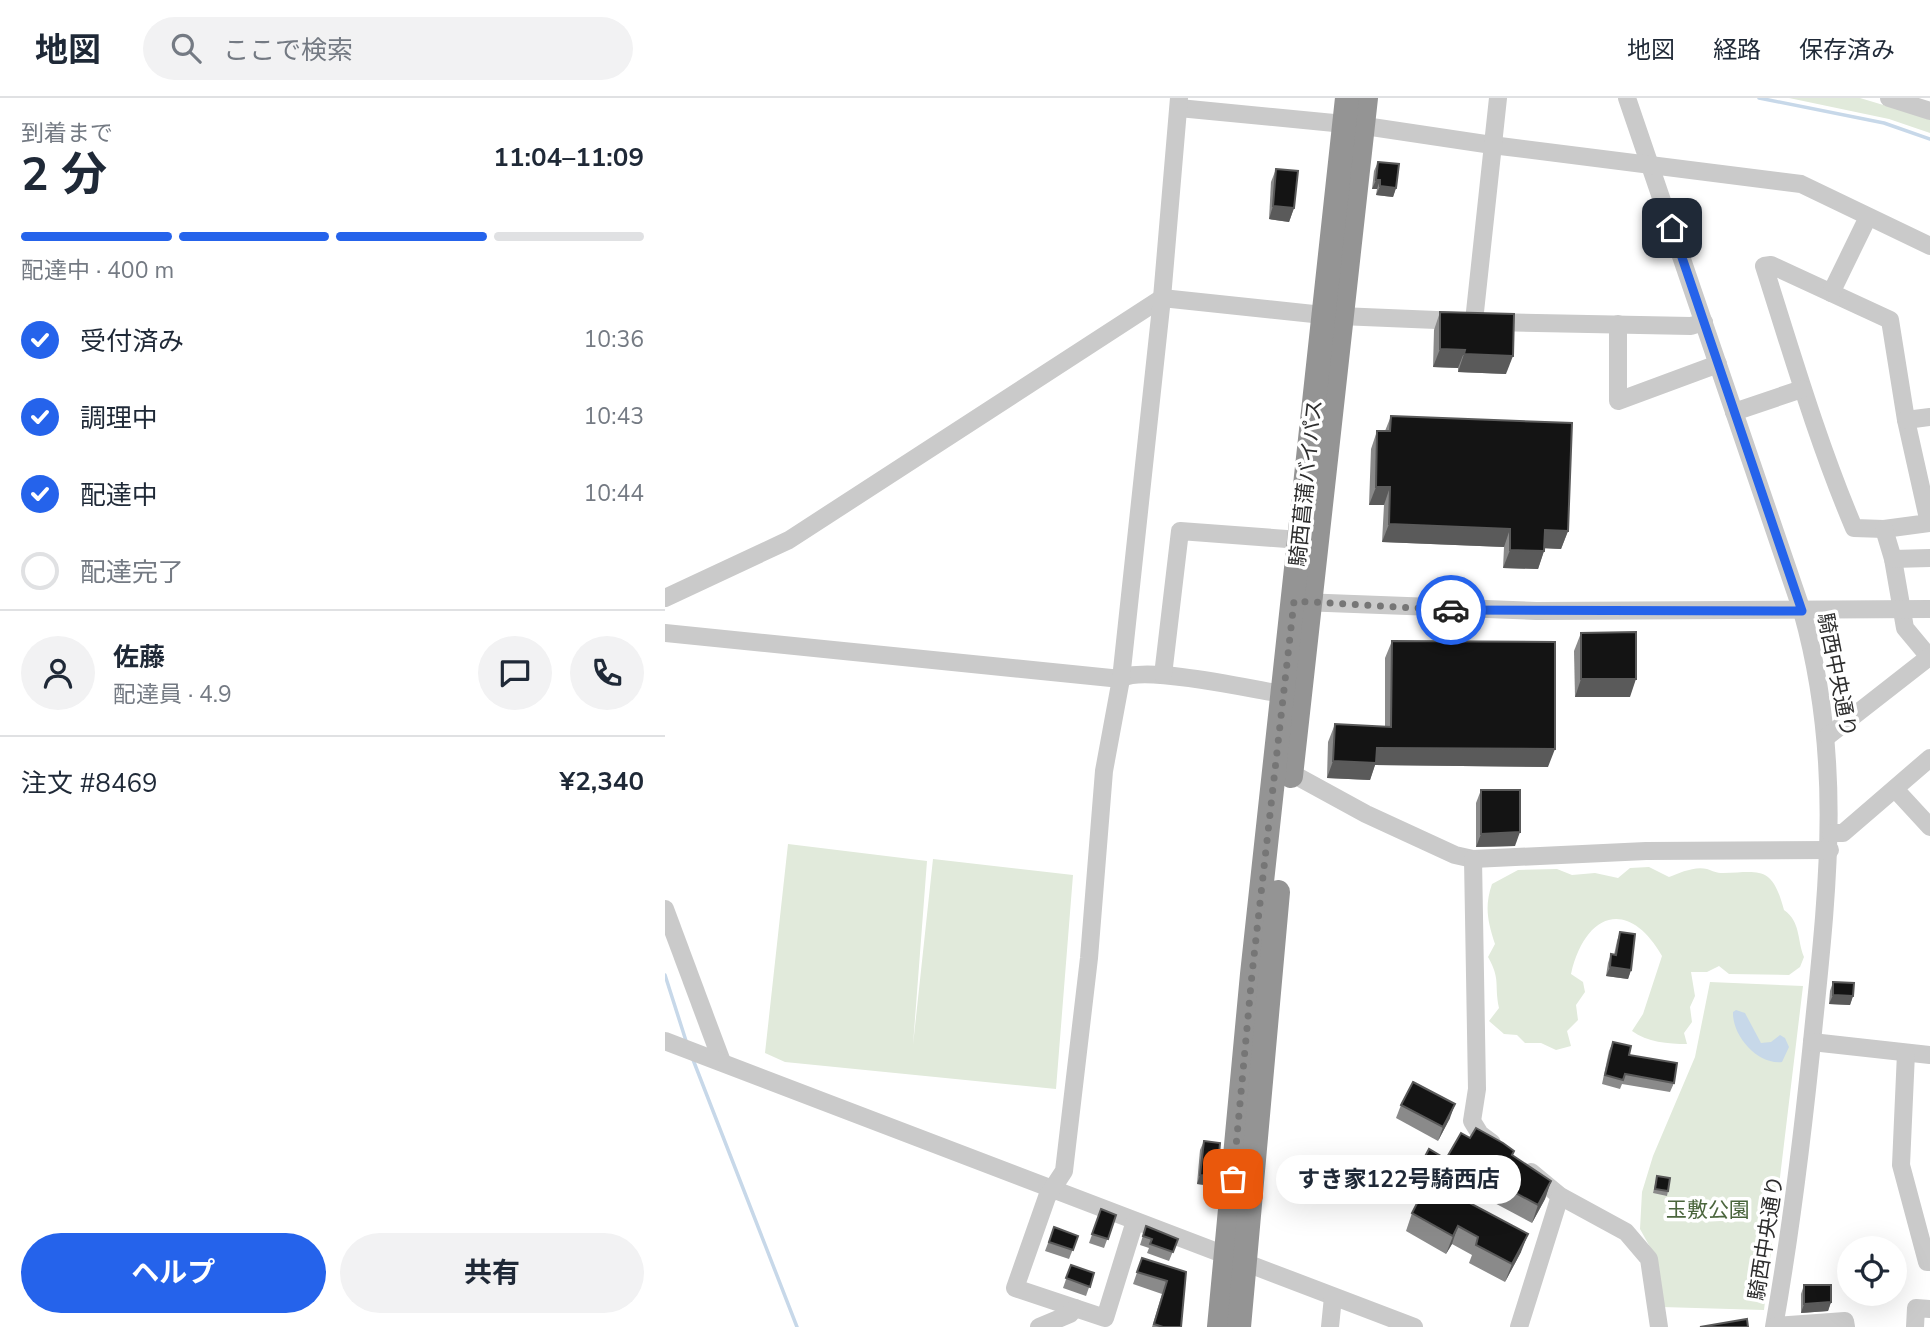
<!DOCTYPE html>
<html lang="ja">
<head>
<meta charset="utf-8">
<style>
	:root { --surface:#fff; --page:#f2f2f3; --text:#1f2937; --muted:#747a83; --line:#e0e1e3; --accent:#2563eb }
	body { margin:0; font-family:"Nunito Sans","Noto Sans JP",sans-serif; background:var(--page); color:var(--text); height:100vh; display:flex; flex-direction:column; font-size:26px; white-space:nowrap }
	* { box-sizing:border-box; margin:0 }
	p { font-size:23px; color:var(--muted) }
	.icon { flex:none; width:38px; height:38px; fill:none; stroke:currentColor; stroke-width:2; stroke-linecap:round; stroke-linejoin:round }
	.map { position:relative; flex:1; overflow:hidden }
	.details { display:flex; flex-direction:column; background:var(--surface); width:665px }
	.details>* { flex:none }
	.fabs { position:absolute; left:1172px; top:1138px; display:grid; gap:14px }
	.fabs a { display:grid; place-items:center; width:70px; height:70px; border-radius:50%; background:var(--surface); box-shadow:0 7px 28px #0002; font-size:35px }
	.pin { position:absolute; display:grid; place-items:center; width:60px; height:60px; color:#fff; margin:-30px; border-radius:14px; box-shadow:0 4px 10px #0006 }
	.courier { position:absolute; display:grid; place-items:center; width:70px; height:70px; margin:-35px; border:5px solid #2563eb; border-radius:50%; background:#fff; color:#222; box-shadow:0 2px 9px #0007 }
	.bubble { position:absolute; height:49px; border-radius:24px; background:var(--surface); box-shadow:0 7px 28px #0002; font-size:23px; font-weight:700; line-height:49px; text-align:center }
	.head em { font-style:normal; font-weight:700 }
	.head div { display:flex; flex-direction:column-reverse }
	.head { display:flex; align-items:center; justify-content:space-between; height:119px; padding:0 21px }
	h1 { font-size:46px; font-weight:700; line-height:52px }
	.bar { display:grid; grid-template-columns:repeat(4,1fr); gap:10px 7px; align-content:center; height:84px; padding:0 21px }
	.bar i { height:9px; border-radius:5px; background:var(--line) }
	.bar .current { background:var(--accent) }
	.bar p { grid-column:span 4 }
	.line { display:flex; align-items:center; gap:18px; padding:0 21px; border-top:2px solid var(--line) }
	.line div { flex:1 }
	.round { display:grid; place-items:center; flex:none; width:74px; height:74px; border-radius:37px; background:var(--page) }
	ol { padding:0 21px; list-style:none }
	li { display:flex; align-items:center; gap:21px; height:77px }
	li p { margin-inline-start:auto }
	li .icon { padding:7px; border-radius:50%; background:var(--accent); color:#fff; stroke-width:4 }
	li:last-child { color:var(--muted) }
	li i { width:38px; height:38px; border:4px solid var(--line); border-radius:50% }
	.primary-button { display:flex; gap:14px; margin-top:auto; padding:14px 21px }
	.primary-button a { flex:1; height:80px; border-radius:42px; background:var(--accent); color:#fff; font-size:28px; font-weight:700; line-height:80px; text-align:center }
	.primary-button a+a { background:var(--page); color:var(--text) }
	header { display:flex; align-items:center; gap:42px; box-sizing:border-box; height:98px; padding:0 35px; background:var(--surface); border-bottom:2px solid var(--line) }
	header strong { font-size:33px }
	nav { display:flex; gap:38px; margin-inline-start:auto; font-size:24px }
	.search { width:490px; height:63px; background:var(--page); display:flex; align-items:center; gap:18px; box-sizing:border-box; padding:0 24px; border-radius:38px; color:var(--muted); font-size:26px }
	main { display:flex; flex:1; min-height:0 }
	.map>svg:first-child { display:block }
</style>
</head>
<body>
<header>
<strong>地図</strong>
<div class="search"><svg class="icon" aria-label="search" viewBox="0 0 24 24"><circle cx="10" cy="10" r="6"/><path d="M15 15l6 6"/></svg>ここで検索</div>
<nav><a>地図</a><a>経路</a><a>保存済み</a></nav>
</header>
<main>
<section class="details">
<div class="head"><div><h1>2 分</h1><p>到着まで</p></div><em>11:04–11:09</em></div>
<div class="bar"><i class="current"></i><i class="current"></i><i class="current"></i><i></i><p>配達中 · 400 m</p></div>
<ol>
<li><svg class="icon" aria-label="check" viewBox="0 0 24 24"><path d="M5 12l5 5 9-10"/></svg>受付済み<p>10:36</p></li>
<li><svg class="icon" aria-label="check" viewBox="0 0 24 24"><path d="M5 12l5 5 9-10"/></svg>調理中<p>10:43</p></li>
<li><svg class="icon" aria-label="check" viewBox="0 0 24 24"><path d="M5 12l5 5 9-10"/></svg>配達中<p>10:44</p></li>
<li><i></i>配達完了</li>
</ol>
<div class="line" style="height:126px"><a class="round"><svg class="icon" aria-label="person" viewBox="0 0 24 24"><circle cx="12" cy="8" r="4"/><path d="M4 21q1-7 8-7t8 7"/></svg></a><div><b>佐藤</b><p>配達員 · 4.9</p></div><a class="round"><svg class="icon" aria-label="chat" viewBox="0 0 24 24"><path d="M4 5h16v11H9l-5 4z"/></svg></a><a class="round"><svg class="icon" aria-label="phone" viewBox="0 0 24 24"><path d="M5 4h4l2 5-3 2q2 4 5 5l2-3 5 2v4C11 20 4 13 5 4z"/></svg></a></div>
<div class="line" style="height:91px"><div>注文 #8469</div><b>¥2,340</b></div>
<div class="primary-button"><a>ヘルプ</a><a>共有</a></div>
</section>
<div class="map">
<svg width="1265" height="1229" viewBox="0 0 1265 1229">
	<rect width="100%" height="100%" fill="#fff"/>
	<g fill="#e1eadb">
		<polygon points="1124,0 1195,0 1265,21 1265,35 1224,21"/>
		<polygon points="123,746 262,763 248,947 268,761 408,777 391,991 120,964 100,955"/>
		<path d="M984,769l20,10c11,-4 25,-11 38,-8 6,2 9,4 16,4 38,-1 49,-8 61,37 17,12 13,30 20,47l-4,10 -11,8 -60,-1 -10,-8 -12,6h-16l4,24 -5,11 2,15 -8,11 3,11c-19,0 -40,-2 -55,-13l11,-17 19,-58c-34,-59 -77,-43 -91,18l12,8 2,10 -9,13 2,15 -11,11 4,15 -15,4 -15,-7h-16l-8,-8 -13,-1 -15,-13 10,-13c-5,-24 2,-28 -11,-51l7,-13c-7,-22 -11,-37 -3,-60l26,-14 39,-1 15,6 23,-2 23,5 12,-10z"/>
		<polygon points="1045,884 1138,888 1099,1212 997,1209 990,1158 975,1131 977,1094 988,1058 1030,959"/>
	</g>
	<path fill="#c7d8e9" d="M1071,912l9,3 16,30 10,-1 9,-7 5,3 4,9 -7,15c-25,3 -50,-27 -49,-50z"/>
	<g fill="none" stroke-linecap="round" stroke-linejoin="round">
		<g stroke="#c7d8e9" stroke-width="3.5">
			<polyline points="1094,0 1219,25 1265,41"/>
			<polyline points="0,877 22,946"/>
			<polyline points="27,959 132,1229"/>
		</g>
		<g stroke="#cacaca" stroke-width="18">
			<path d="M962,0l175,513c40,143 27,266 12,411 -10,102 -22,203 -40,305"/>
			<polyline points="1224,0 1265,13"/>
			<polyline points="514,10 700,28 827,47 1136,86 1265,148"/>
			<path d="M1106,167l119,55 16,100 23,103 -45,6 -30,-1c-36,-85 -62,-174 -90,-262z"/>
			<polyline points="1166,195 1203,119"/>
			<polyline points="675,218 795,223"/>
			<polyline points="809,223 833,0"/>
			<polyline points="826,224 1026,228 1039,224"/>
			<polyline points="953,226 953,303 1053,266"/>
			<polyline points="1069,314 1137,291"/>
			<polyline points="1241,322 1265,319"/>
			<polyline points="1219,431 1228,461 1240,530 1265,560"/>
			<polyline points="1228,461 1265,460"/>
			<polyline points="0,500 124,442 497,200 658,217"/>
			<polyline points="636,504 871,513 1265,511"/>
			<path d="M0,535l456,46c19,-14 122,8 150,13"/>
			<polyline points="498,577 515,433 635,442"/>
			<polyline points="1163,638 1264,559"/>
			<polyline points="626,675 701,716 790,757 808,761 981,753 1165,752"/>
			<polyline points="1230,691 1265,729"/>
			<polyline points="1166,735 1178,735 1265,660"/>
			<polyline points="808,761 812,991 807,1023 815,1036 827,1045"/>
			<polyline points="0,811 57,964"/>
			<polyline points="0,943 749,1229"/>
			<polyline points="1147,944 1265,957"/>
			<polyline points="1241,955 1236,1067 1262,1164 1265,1164"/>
			<polyline points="866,1074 895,1098 961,1134 984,1161 994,1229"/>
			<polyline points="470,1123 440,1220 350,1190 382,1099 399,1073 424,860 439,673 456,581 497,200 514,0"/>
			<polyline points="1110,1228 1180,1223 1181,1229"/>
			<polyline points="374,1229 405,1216 410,1210"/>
			<polyline points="665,1229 668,1199"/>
			<polyline points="854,1229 895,1098"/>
			<polyline points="1250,1229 1251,1210 1265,1211"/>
		</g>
		<g stroke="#949494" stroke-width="24">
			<polyline points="626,678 701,0"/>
			<polyline points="554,1229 587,876 682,0"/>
			<polyline points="574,1229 613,794"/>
		</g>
	</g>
	<g fill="#8a8a8a">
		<polygon points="713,64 731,90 728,99 711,97 712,91 707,91 709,73"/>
		<polygon points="611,71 629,110 624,124 604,121 606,84"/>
		<polygon points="775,214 841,276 793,274 793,270 768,269 769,232"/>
		<polygon points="726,318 903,433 896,451 880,450 873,471 838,470 839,449 717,444 719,407 704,407 706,351 712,333 720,333"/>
		<polygon points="916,535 965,599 910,599 909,553"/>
		<polygon points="727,543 883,669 710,667 705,682 662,680 663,644 670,626 720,629 720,560"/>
		<polygon points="816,692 850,748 811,749 811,705"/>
		<polygon points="955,834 966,872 963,881 941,878 943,865 946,856 949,857 952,843"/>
		<polygon points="1168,884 1188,898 1185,907 1164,906 1165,893"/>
		<polygon points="948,944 964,957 1009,985 1005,994 957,986 955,991 937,986 944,953"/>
		<polygon points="736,1007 785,1020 773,1043 731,1020"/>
		<polygon points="805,1040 847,1057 886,1083 880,1101 867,1125 792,1085 787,1095 856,1154 840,1184 804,1165 807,1157 787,1146 781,1156 741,1133 747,1115 754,1101 743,1095 750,1077 781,1061"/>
		<polygon points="539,1043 552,1079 548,1088 532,1086 535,1052"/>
		<polygon points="992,1078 1003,1093 1002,1098 988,1095"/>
		<polygon points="436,1111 451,1117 439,1150 424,1145"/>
		<polygon points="481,1128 513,1141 504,1163 482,1155 484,1150 475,1147"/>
		<polygon points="389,1129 413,1138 404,1161 380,1153"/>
		<polygon points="477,1160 521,1174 516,1229 487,1229 497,1196 468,1186"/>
		<polygon points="406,1167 429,1175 421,1198 398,1190"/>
		<polygon points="1139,1187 1166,1204 1163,1213 1136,1215 1136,1196"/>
	</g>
	<g fill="#5a5a5a">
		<polygon points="711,82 715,82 712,91 707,91"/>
		<polygon points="715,88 731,90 728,99 711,97"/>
		<polygon points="608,108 629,110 624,124 604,121"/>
		<polygon points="775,251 800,252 793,270 768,269"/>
		<polygon points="799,256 848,258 841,276 793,274"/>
		<polygon points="711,389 725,389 719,407 704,407"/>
		<polygon points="724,426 845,431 839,449 717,444"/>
		<polygon points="880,432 903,433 896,451 874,450"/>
		<polygon points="845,452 879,453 873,471 838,470"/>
		<polygon points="916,581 971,581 965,599 910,599"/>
		<polygon points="712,650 890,651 883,669 710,667 705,682 662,680 668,663"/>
		<polygon points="855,734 850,748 811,749 816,736"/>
		<polygon points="945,869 966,872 963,881 941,878"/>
		<polygon points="1168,897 1188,898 1185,907 1164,906"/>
		<polygon points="790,1006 785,1020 773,1043 778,1029"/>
		<polygon points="799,1067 792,1085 778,1112 784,1094"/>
		<polygon points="535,1077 552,1079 548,1088 532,1086"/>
		<polygon points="886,1083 880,1101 867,1125 873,1107"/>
		<polygon points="793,1128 787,1146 781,1156 788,1138"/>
		<polygon points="863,1136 856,1154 840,1184 847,1166"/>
		<polygon points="1166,1204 1163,1213 1136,1215 1139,1206"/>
	</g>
	<g fill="#141414" stroke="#5a5a5a" stroke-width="2">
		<polygon points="713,64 734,66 731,90 715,88 715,82 711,82"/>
		<polygon points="611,71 633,73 629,110 608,108"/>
		<polygon points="775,214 849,216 848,258 799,256 800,252 775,251"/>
		<polygon points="726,318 907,325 903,433 880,432 879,453 845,452 845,431 724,426 725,389 711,389 712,333 725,333"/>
		<polygon points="971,534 971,581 916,581 916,535"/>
		<polygon points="727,543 890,544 890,651 712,650 711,665 668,663 670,626 726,629"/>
		<polygon points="816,692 855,692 855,734 816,736"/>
		<polygon points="955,834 970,836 966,872 945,869 946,856 951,857"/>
		<polygon points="1168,884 1189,885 1188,898 1168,897"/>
		<polygon points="948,944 966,948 964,957 1012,965 1009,985 960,976 958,982 940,977"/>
		<polygon points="748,984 790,1006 778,1029 736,1007"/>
		<polygon points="811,1030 838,1045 849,1053 847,1057 886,1083 873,1107 799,1067 784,1094 863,1136 847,1166 811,1147 813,1139 793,1128 788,1138 747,1115 763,1084 750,1077 764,1051 781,1061 796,1035 805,1040"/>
		<polygon points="539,1043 555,1045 552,1079 535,1077"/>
		<polygon points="992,1078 1005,1080 1003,1093 990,1091"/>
		<polygon points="436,1111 451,1117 443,1141 427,1136"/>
		<polygon points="481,1128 513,1141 508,1154 485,1146 487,1141 478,1138"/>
		<polygon points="389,1129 413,1138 408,1152 384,1144"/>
		<polygon points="477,1160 521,1174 516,1229 498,1229 489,1226 502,1183 472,1174"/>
		<polygon points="406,1167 429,1175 425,1189 401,1180"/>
		<polygon points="1139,1187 1166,1187 1166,1204 1139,1206"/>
		<polygon points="1082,1221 1083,1229 1035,1229"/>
	</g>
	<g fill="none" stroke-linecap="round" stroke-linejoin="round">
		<polyline stroke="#767676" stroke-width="7" stroke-dasharray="0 12.6" points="568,1081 587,876 629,503 786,512"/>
		<polyline stroke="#2563eb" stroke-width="9" points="786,512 1137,513 1007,130"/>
	</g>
	<g text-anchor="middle" stroke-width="7" stroke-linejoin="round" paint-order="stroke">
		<g font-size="21" fill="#2d2d2d" stroke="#fff">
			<text transform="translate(641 385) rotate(-84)" y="7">騎西菖蒲バイパス</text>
			<text transform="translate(1172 577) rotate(79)" y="7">騎西中央通り</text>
			<text transform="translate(1101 1140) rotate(-81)" y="7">騎西中央通り</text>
		</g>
		<g font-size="21" fill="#4b663d" stroke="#fff">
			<text x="1043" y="1119">玉敷公園</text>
		</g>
	</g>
</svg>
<div class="fabs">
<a><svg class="icon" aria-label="locate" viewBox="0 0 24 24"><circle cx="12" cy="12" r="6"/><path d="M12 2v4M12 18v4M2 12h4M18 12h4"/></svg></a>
</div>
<div class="pin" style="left:568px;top:1081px;background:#ea580c"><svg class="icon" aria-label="bag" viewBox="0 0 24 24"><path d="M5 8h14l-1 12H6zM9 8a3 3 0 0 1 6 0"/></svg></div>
<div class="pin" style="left:1007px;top:130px;background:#1f2937"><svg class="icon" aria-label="home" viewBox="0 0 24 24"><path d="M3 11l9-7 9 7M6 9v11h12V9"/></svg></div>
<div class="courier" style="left:786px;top:512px"><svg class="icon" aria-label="car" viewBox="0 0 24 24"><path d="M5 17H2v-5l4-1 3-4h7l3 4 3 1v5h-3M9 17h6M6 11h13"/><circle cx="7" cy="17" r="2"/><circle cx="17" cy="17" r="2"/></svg></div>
<div class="bubble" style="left:611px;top:1057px;width:245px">すき家122号騎西店</div>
</div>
</main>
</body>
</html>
